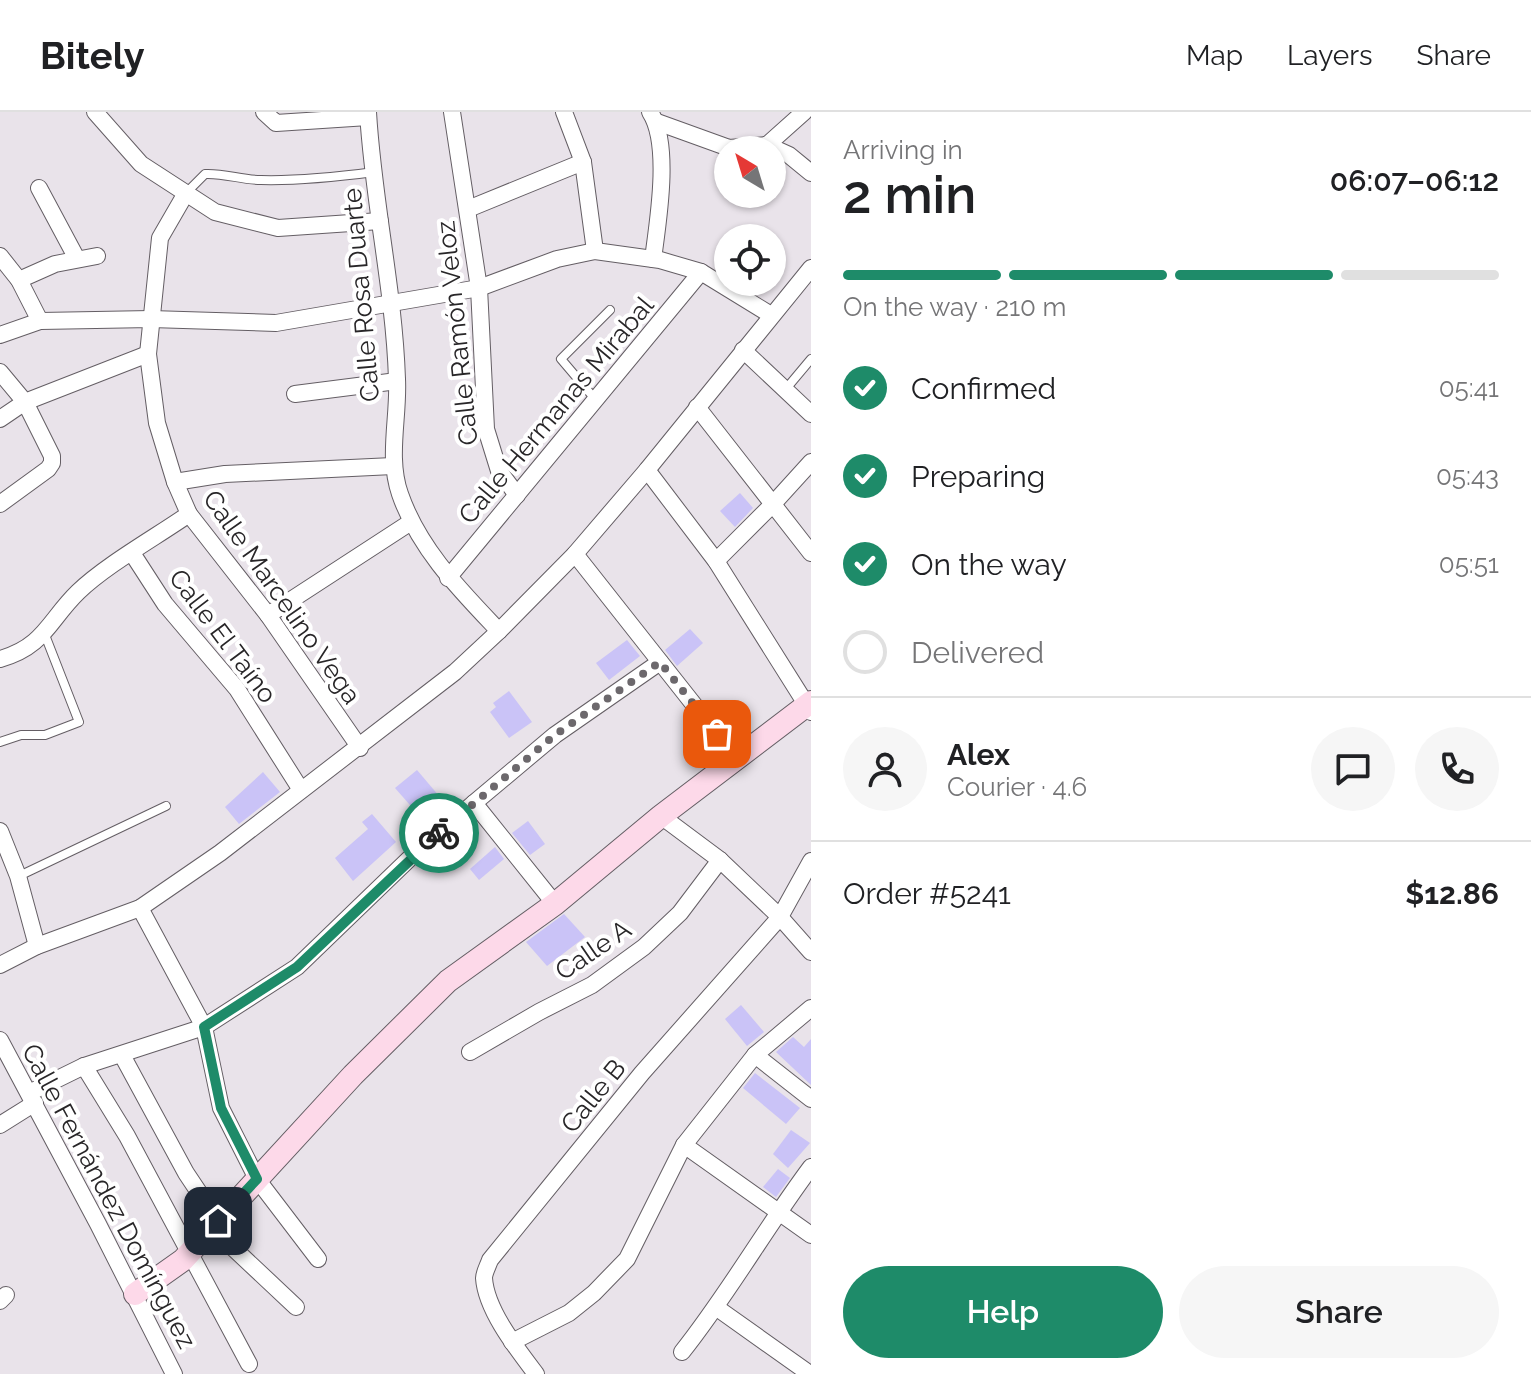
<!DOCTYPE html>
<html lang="en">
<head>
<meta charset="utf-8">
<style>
	:root { --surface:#fff; --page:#f6f6f6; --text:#202124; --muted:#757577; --line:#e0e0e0; --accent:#1e8b69 }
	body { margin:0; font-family:Raleway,sans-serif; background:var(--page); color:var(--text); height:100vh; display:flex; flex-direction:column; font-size:30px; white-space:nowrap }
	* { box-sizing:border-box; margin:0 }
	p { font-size:26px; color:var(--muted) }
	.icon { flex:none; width:44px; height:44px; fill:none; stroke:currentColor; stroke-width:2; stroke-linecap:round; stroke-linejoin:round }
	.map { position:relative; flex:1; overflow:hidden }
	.drawer { display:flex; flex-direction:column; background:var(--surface); width:720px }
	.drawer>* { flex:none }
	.needle { width:52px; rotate:322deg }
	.fabs { position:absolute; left:714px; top:24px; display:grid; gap:16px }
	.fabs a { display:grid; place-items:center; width:72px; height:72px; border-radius:50%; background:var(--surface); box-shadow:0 2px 6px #0004; font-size:40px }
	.pin { position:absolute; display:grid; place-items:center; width:68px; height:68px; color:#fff; margin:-34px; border-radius:16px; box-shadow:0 4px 12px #0006 }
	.courier { position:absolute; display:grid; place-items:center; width:80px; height:80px; margin:-40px; border:6px solid #1e8b69; border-radius:50%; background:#fff; color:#222; box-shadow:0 2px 10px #0007 }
	.headline em { font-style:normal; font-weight:600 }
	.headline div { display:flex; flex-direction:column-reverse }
	.headline { display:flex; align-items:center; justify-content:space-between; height:136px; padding:0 32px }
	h1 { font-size:52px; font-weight:600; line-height:60px }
	.bar { display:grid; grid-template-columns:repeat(4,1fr); gap:12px 8px; align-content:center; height:96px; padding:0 32px }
	.bar i { height:10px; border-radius:6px; background:var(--line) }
	.bar .on { background:var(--accent) }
	.bar p { grid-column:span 4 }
	.line { display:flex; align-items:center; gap:20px; padding:0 32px; border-top:2px solid var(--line) }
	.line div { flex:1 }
	.round { display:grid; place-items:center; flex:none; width:84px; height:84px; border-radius:42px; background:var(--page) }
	ol { padding:0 32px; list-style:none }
	li { display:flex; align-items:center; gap:24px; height:88px }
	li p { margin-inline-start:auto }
	li .icon { padding:8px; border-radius:50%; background:var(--accent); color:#fff; stroke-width:4 }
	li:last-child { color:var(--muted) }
	li i { width:44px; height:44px; border:4px solid var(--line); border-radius:50% }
	.action { display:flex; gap:16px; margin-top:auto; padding:16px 32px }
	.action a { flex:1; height:92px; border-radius:48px; background:var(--accent); color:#fff; font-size:32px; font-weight:600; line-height:92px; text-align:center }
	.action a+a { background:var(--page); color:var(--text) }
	header { display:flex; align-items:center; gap:48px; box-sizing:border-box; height:112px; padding:0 40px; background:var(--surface); border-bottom:2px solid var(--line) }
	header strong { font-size:38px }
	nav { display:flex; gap:44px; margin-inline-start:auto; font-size:28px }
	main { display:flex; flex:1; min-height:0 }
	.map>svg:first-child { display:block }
</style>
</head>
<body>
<header>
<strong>Bitely</strong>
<nav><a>Map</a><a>Layers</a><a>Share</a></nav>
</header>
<main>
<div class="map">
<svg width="811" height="1262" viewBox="0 0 811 1262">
	<rect width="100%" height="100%" fill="#e9e3ea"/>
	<g fill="#cac3f7">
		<polygon points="740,381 753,396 735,415 720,399"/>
		<polygon points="690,517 703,531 677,554 665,538"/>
		<polygon points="627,528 640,544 609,568 596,551"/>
		<polygon points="509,579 532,610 509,626 490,600 496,595 493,591"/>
		<polygon points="417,658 445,691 424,709 395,676"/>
		<polygon points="263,660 280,680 239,712 225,695"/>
		<polygon points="372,702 396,730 353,769 335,746 368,717 362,710"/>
		<polygon points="528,709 545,732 530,743 512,721"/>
		<polygon points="495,735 504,747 479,768 470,757"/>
		<polygon points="564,802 585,825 547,854 526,830"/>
		<polygon points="741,893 764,920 747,934 725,907"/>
		<polygon points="793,925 804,935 811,927 811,973 776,940"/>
		<polygon points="755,961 800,996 786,1012 743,976"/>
		<polygon points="791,1018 810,1031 788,1056 773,1042"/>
		<polygon points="778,1057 790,1066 776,1085 763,1075"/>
	</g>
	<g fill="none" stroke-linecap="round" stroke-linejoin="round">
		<g stroke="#645e64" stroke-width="10">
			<g id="lane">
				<path d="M186,81l19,-19c19,-1 37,6 56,6 38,1 75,-3 113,-8"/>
				<polyline points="785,278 811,247"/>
				<polyline points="595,287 561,247 610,198"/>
				<polyline points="0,630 21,623 45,623 79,610 45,523"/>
				<polyline points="19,764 166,694"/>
			</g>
		</g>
		<g stroke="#645e64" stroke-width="18">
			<g id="street">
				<polyline points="95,0 141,52 215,100 278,116 380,109"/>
				<polyline points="264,0 276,11 368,5"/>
				<path d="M368,0c5,89 26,177 29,267 2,38 -10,78 3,115 19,55 60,96 99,137"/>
				<polyline points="452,0 479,176 486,317 499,359 517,383"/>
				<polyline points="564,0 583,50 595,139"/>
				<path d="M650,0c21,32 8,109 3,147"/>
				<polyline points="657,10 729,36 767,33 789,43 811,61"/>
				<polyline points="767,33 804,0"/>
				<polyline points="39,76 77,147"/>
				<polyline points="186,81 160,126 148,242 157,311 175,370 189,402 268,503 360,636"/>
				<polyline points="468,97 583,50"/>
				<polyline points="0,144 19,168 40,209"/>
				<polyline points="19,168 55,152 97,144"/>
				<polyline points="0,223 40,209 151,207 276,211 479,176 557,147 595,139 660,148 701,160 771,203"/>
				<polyline points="743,238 811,302"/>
				<polyline points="0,260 25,290 52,344 52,351 48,357 0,392"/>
				<polyline points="295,282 397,269"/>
				<polyline points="697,295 811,441"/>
				<polyline points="0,307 25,290 148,242"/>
				<polyline points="647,358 716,449 811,600"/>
				<polyline points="175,370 225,362 393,354"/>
				<polyline points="132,441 165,492 237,577 301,678"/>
				<polyline points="575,442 736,646"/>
				<polyline points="716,449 772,393 811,350"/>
				<polyline points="448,466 701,160"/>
				<polyline points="268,503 411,410"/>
				<path d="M0,547c44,-12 49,-39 78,-67 28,-27 78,-55 111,-78"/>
				<polyline points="474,691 555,792"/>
				<polyline points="661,704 720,748 780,805 811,840"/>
				<polyline points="0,719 18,764 37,834"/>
				<polyline points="140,796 204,915 221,996 257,1067 318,1147"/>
				<polyline points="0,853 37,834 140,796 220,741 455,560 499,519 575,442 647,358 811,156"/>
				<polyline points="0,928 98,1112 174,1262"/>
				<polyline points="470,940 539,900 592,873 644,835 680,801 720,748"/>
				<polyline points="122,943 186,1061 218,1109"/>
				<polyline points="755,943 811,987"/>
				<polyline points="84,954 127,1024 249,1252"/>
				<polyline points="29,981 84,954 204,915 297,855 409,747 474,691 555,623 660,550"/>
				<polyline points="0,1013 35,991"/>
				<polyline points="684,1033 811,1123"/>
				<polyline points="212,1116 296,1195"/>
				<polyline points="0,1189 6,1183"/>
				<polyline points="717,1196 810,1262"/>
				<polyline points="512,1230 569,1201 594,1181 627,1147 684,1033 755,943 811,896"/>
				<path d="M682,1240c47,-59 84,-125 129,-185"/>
				<path d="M536,1262c-19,-25 -50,-64 -52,-96 0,-5 4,-12 6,-18l152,-187 138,-156 31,-56"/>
			</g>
		</g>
		<g stroke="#645e64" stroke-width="24">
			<polyline id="secondary" points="135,1182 183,1148 353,963 448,869 555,792 661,704 811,590"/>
		</g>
		<use href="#lane" stroke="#fff" stroke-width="8"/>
		<use href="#street" stroke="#fff" stroke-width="16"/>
		<use href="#secondary" stroke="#fdd9e9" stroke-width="22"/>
	</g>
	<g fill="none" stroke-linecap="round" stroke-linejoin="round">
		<polyline stroke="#6c686c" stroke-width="8" stroke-dasharray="0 14.4" points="439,721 555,623 660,550 717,622"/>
		<polyline stroke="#1e8b69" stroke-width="10" points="218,1109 257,1067 221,996 204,915 297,855 439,721"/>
	</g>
	<g text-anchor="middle" stroke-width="8" stroke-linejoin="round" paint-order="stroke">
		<g font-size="26" fill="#282628" stroke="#fff">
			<text transform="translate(361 183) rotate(-95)" y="9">Calle Rosa Duarte</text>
			<text transform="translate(457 221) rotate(-96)" y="9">Calle Ramón Veloz</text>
			<text transform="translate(556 298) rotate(-50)" y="9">Calle Hermanas Mirabal</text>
			<text transform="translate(282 485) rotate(55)" y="9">Calle Marcelino Vega</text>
			<text transform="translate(223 524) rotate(53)" y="9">Calle El Taíno</text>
			<text transform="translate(593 838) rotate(-34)" y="9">Calle A</text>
			<text transform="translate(593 984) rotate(-51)" y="9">Calle B</text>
			<text transform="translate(109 1084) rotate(62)" y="9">Calle Fernández Domínguez</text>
		</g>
	</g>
</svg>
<div class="fabs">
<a><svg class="needle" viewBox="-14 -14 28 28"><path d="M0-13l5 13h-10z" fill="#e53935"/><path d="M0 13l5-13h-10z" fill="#757577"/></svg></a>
<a><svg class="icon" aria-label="locate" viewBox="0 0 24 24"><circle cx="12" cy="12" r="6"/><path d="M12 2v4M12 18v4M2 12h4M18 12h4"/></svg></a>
</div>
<div class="pin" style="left:717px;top:622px;background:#ea580c"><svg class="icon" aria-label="bag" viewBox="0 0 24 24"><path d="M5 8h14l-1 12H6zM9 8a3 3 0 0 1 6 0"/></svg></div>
<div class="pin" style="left:218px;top:1109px;background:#1f2937"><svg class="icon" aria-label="home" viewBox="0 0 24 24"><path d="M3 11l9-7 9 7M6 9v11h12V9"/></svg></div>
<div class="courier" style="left:439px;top:721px"><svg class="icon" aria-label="bike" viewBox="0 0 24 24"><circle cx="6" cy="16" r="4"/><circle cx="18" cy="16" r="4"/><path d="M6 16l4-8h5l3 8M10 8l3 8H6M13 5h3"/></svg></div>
</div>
<section class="drawer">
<div class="headline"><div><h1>2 min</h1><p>Arriving in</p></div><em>06:07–06:12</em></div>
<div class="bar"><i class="on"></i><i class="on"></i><i class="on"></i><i></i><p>On the way · 210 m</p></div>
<ol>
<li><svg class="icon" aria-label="check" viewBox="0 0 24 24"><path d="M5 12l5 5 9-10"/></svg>Confirmed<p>05:41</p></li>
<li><svg class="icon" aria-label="check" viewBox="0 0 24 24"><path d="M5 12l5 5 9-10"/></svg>Preparing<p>05:43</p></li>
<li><svg class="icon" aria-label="check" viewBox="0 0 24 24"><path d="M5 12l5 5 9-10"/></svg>On the way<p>05:51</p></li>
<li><i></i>Delivered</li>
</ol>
<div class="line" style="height:144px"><a class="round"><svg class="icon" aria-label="person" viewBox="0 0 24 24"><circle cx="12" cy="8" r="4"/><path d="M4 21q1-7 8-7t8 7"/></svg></a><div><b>Alex</b><p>Courier · 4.6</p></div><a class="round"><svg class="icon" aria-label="chat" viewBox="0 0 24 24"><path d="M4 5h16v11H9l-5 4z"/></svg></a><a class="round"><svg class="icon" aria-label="phone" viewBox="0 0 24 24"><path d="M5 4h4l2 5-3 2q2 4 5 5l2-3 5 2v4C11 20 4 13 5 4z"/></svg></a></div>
<div class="line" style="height:104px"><div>Order #5241</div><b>$12.86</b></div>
<div class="action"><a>Help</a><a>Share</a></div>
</section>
</main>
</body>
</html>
